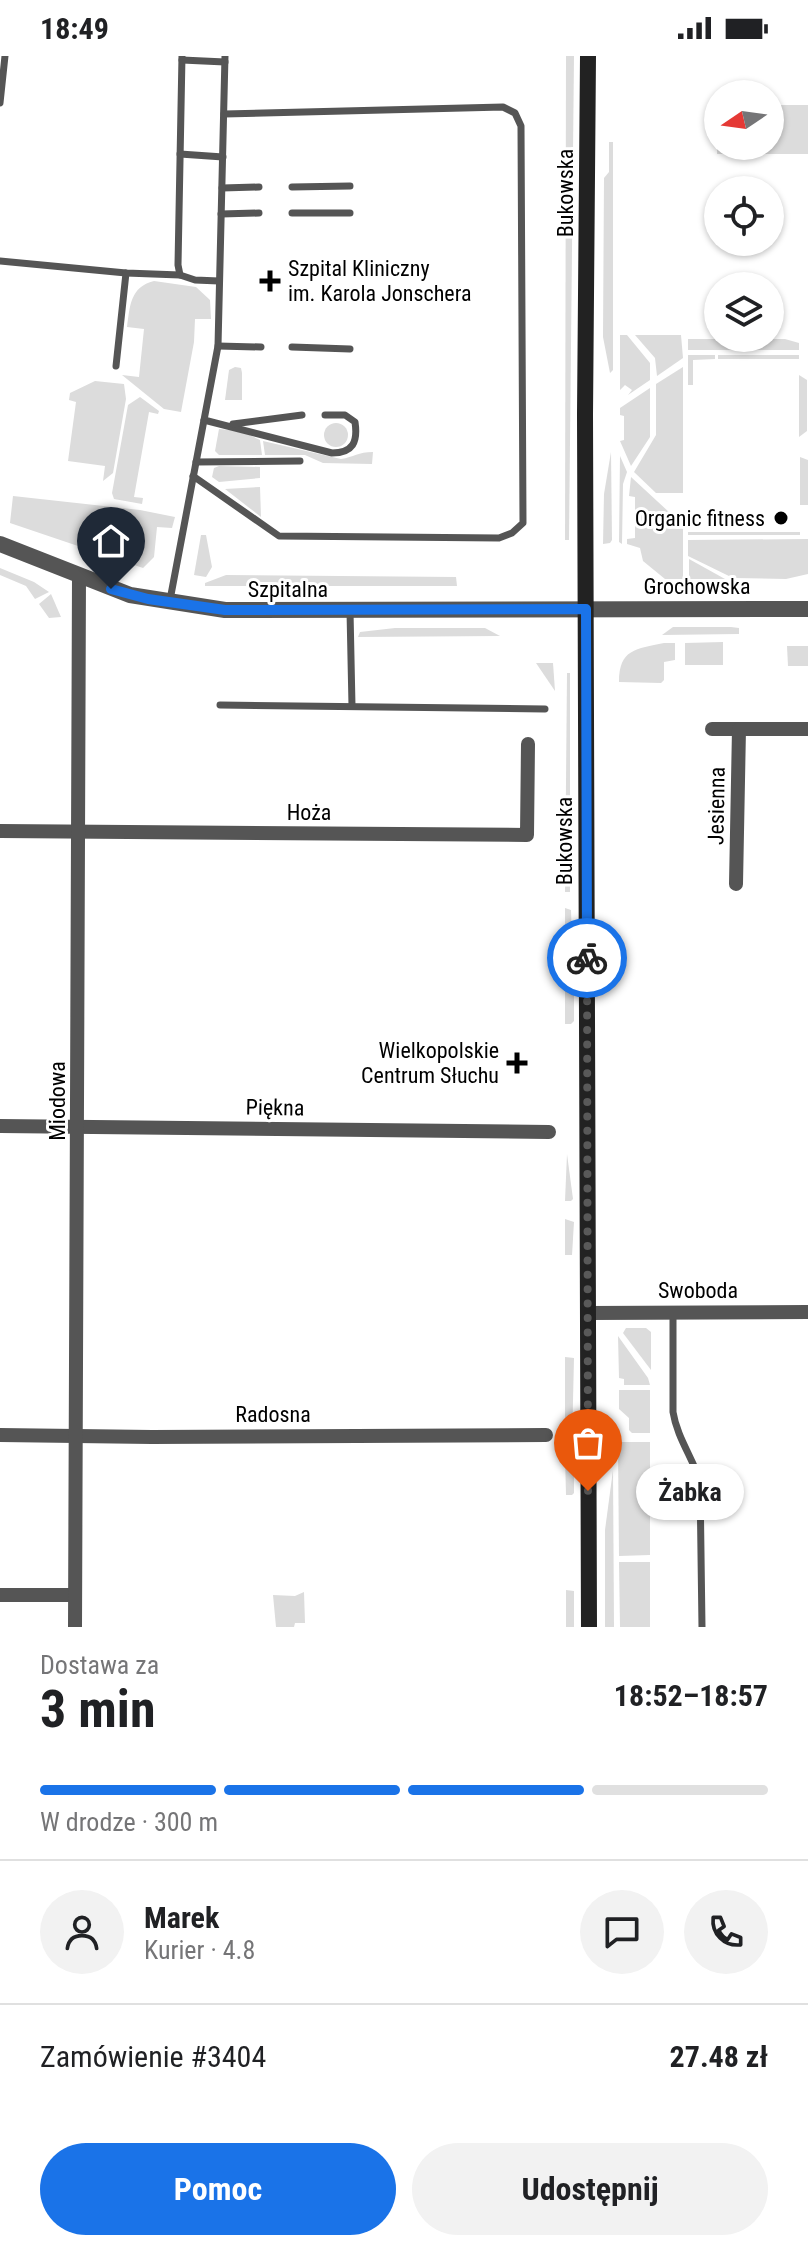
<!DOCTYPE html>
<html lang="pl">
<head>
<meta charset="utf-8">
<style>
	:root { --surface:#fff; --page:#f2f2f2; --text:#202124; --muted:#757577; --line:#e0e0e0; --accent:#1a73e8 }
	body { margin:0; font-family:"Roboto Condensed",sans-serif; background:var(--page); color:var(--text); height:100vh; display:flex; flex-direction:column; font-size:30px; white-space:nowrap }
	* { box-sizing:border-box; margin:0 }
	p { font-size:26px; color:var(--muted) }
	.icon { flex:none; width:44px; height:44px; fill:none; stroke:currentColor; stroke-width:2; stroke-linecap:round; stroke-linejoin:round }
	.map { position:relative; height:1571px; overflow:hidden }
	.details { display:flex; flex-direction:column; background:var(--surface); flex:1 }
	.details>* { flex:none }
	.needle { width:52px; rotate:257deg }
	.controls { position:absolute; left:704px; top:24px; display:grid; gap:16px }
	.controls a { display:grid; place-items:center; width:80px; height:80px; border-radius:50%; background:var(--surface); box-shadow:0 2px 6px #0004; font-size:40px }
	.pin { position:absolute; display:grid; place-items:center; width:68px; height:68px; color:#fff; margin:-82px -34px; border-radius:50% 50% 50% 0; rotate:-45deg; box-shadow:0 0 8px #0007 }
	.pin .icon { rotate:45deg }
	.courier { position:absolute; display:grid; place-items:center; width:80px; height:80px; margin:-40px; border:6px solid #1a73e8; border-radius:50%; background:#fff; color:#222; box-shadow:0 2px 10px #0007 }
	.bubble { position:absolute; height:56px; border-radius:28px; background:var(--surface); box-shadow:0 2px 6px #0004; font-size:26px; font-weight:700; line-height:56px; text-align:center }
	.summary em { font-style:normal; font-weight:700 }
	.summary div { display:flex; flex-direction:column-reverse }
	.summary { display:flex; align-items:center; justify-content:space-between; height:136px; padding:0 40px }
	h1 { font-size:52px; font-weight:700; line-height:60px }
	.bar { display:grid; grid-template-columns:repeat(4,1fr); gap:12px 8px; align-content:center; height:96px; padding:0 40px }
	.bar i { height:10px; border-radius:6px; background:var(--line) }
	.bar .active { background:var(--accent) }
	.bar p { grid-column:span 4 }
	.line { display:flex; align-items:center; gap:20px; padding:0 40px; border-top:2px solid var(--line) }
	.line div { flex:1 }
	.round { display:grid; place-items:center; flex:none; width:84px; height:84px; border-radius:42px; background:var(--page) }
	.action { display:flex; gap:16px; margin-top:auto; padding:16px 40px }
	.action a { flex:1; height:92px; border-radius:48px; background:var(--accent); color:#fff; font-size:32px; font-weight:700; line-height:92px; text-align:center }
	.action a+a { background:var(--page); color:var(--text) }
	.status { display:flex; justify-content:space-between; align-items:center; height:56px; padding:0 40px; background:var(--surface); direction:ltr }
	.status svg { height:22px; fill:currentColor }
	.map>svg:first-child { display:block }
</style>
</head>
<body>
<div class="status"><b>18:49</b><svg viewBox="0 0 49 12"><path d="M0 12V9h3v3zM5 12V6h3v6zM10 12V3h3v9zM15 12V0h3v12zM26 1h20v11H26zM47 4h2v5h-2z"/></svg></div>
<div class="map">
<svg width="808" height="1571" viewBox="0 0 808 1571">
	<rect width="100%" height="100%" fill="#fff"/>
	<g fill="#dcdcdc">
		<polygon points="566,0 574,0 569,484 565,484"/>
		<polygon points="770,49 808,49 808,98 717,98 718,67 718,90 770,90"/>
		<polygon points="609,86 613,86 613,314 610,317 603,281 604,122 609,116"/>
		<path d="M154,225l42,6 14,13 1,19h-16l-1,23 -13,70 -17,-3 -42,-34 17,2 5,-48 -17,-2c3,-21 3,-40 27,-46z"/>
		<polygon points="620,279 627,279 650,307 650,324 628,339 632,334 625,329 620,334"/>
		<polygon points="635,279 681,279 683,302 657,320 655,302"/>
		<polygon points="688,283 785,283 799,287 799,294 688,294"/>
		<polygon points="688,299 715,299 715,303 693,304 693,329 688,329"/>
		<rect x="718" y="299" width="81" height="4"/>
		<polygon points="235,311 241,312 242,317 242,344 225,344 229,314"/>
		<polygon points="683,311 683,437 656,437 634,416 656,379 656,328"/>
		<polygon points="799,319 807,324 807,375 799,381"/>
		<polygon points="95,325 124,328 126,343 113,417 103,425 105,410 68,405 76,346 69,344 70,337"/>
		<polygon points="650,332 650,381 631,410 620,385 624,384 624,360 620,359 620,352"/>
		<polygon points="140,341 159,355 158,358 149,356 134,441 143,442 142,448 114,443 112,437 128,349"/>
		<circle cx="336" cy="379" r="12"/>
		<polygon points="219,373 241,375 260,384 262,399 219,399 215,395"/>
		<path d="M263,385l78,18c13,-2 17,-7 32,-7l-1,12 -49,-1 -18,-8h-40z"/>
		<polygon points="611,396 612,484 610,487 603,488 604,438"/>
		<polygon points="620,400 627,416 623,428 622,488 619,486"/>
		<polygon points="800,401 808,404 808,449 800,449"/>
		<polygon points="219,410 260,411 260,422 219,426 212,421 214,412"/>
		<polygon points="631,421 683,469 683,523 665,523 643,505 640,492 627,488 627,483 635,482 635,441 629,440"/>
		<polygon points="260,431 261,461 225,433"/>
		<polygon points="13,440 140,454 175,461 172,472 157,471 154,501 143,512 10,467"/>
		<rect x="688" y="476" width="112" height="3"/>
		<polygon points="201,479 206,479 212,511 206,521 194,519"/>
		<polygon points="808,483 808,518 786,523 733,522 688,500 688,484"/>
		<polygon points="689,503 725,523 689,523"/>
		<polygon points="0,512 34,526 49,536 35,543 26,530 0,519"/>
		<polygon points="226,519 456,521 457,530 205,530 205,527"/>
		<polygon points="51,538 61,561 49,562 39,548"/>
		<polygon points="673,571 731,571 739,572 739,578 662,579"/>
		<polygon points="395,572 485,572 500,580 358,581 360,576"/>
		<polygon points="723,586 723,609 685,609 685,587"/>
		<path d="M664,587h11v17l-11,2v18l-3,3 -42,-1c0,-33 17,-33 45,-39z"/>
		<polygon points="787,590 808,590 808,610 788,610"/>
		<polygon points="536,607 553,607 555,635"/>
		<polygon points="567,617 570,617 570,836 565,836"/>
		<polygon points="565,852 571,854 572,886 565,886"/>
		<polygon points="565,904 574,904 574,965 571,968 565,968"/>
		<polygon points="567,1098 573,1143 571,1145 565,1145"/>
		<polygon points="565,1163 574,1166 572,1199 565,1199"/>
		<polygon points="626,1272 646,1272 651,1276 651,1314 623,1277"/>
		<polygon points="618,1280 648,1322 650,1329 624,1329 624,1323 619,1322"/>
		<polygon points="565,1301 574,1302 572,1387 565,1387"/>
		<polygon points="619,1334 650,1334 650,1377 632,1377 629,1374 629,1362 619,1353"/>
		<polygon points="622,1386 650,1386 650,1499 619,1500 618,1390"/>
		<polygon points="565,1400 574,1401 574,1437 572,1439 566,1439"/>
		<polygon points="613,1414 614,1571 605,1571 605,1474"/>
		<polygon points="619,1506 650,1506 650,1571 620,1571"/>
		<polygon points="566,1534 574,1535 574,1571 566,1571"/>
		<polygon points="304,1536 305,1567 295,1567 294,1571 276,1571 273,1539 295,1540"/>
	</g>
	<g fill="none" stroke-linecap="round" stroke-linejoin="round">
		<g stroke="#555" stroke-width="7">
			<polyline points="182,0 178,209 180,219 195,224 219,225"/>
			<polyline points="182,4 225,6"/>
			<polyline points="0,47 5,0"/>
			<polyline points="180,98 223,101"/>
			<polyline points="292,131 350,130"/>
			<polyline points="222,132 259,131"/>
			<polyline points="292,157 350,157"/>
			<polyline points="221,158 259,157"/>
			<polyline points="0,205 126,217 180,219"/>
			<polyline points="218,290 261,291"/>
			<polyline points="292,291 350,293"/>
			<polyline points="116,310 126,217"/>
			<path d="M204,364l128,33c21,0 26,-11 23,-31l-10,-7h-20"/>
			<polyline points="233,368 302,359"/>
			<polyline points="196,406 300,405"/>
			<polyline points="193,420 279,480 499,482 512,477 523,467 521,70 515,57 503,51 224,58"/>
			<polyline points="170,544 218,290 225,0"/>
			<polyline points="350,555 352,650"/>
			<polyline points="220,649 545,653"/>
			<path d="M673,1256v100c4,25 19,45 27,69l2,146"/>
		</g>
		<g stroke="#555" stroke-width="14">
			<polyline points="712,673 739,673"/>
			<polyline points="0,775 527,779 528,688"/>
			<polyline points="736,828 739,673 808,673"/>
			<polyline points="0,1070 549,1076"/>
			<polyline points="589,1257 808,1256"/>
			<polyline points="0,1379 152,1381 546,1379"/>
			<polyline points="0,1539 75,1539"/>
			<polyline points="75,1571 79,520"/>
		</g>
		<polyline stroke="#555" stroke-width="16" points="0,488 130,539 225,554 808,553"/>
		<polyline stroke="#222" stroke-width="16" points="588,0 585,358 589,1571"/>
	</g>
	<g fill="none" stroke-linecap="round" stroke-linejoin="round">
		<polyline stroke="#595959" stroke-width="8" stroke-dasharray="0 14.4" points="587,902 588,1435"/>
		<polyline stroke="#1a73e8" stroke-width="10" points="111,533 148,543 225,554 586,553 587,902"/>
	</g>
	<g fill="#000" stroke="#fff" stroke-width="3">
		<path d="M266 213h8v8h8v8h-8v8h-8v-8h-8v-8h8z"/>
		<circle cx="781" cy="462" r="8"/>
		<path d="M513 995h8v8h8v8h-8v8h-8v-8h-8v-8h8z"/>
	</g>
	<g text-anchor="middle" stroke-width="6" stroke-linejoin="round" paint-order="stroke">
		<g font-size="22" fill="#000" stroke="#fff">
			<text transform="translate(565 137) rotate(-90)" y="8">Bukowska</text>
			<text x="697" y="538">Grochowska</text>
			<text x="288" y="541">Szpitalna</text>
			<text transform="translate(716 750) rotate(-89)" y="8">Jesienna</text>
			<text x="309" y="764">Hoża</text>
			<text transform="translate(564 785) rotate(-90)" y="8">Bukowska</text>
			<text transform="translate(57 1045) rotate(-90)" y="8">Miodowa</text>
			<text transform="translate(275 1051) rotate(1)" y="8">Piękna</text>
			<text x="698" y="1242">Swoboda</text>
			<text x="273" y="1366">Radosna</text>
		</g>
		<g font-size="22" fill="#000" stroke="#fff" text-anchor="end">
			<text x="288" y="220" text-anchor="start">Szpital Kliniczny<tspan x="288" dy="25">im. Karola Jonschera</tspan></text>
			<text x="765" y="470">Organic fitness</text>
			<text x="499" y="1002">Wielkopolskie<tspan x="499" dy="25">Centrum Słuchu</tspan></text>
		</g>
	</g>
</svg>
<div class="controls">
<a><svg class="needle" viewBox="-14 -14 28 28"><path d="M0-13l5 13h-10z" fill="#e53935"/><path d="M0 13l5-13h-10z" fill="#757577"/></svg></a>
<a><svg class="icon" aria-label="locate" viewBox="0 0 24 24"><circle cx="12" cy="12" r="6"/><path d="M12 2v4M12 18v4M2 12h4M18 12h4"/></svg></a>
<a><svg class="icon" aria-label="layers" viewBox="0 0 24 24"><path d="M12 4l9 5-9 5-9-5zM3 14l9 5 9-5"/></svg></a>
</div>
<div class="pin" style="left:588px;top:1435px;background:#ea580c"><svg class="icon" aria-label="bag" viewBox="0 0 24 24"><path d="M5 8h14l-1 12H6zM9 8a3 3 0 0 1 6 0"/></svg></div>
<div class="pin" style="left:111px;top:533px;background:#1f2937"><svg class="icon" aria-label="home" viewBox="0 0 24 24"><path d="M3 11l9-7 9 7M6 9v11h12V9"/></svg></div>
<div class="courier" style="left:587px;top:902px"><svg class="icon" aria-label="bike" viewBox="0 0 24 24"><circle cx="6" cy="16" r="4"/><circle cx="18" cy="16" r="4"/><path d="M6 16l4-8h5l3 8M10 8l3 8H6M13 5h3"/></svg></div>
<div class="bubble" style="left:636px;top:1408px;width:108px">Żabka</div>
</div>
<section class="details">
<div class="summary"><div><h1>3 min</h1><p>Dostawa za</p></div><em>18:52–18:57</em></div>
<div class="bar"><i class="active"></i><i class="active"></i><i class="active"></i><i></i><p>W drodze · 300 m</p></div>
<div class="line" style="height:144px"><a class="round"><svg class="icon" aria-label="person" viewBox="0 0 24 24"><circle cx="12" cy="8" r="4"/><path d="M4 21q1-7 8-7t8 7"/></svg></a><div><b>Marek</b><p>Kurier · 4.8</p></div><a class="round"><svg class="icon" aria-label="chat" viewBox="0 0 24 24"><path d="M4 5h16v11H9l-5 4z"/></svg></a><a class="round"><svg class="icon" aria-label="phone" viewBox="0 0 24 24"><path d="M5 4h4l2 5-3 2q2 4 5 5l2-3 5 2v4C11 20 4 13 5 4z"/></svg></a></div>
<div class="line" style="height:104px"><div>Zamówienie #3404</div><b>27.48 zł</b></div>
<div class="action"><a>Pomoc</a><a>Udostępnij</a></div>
</section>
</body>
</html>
